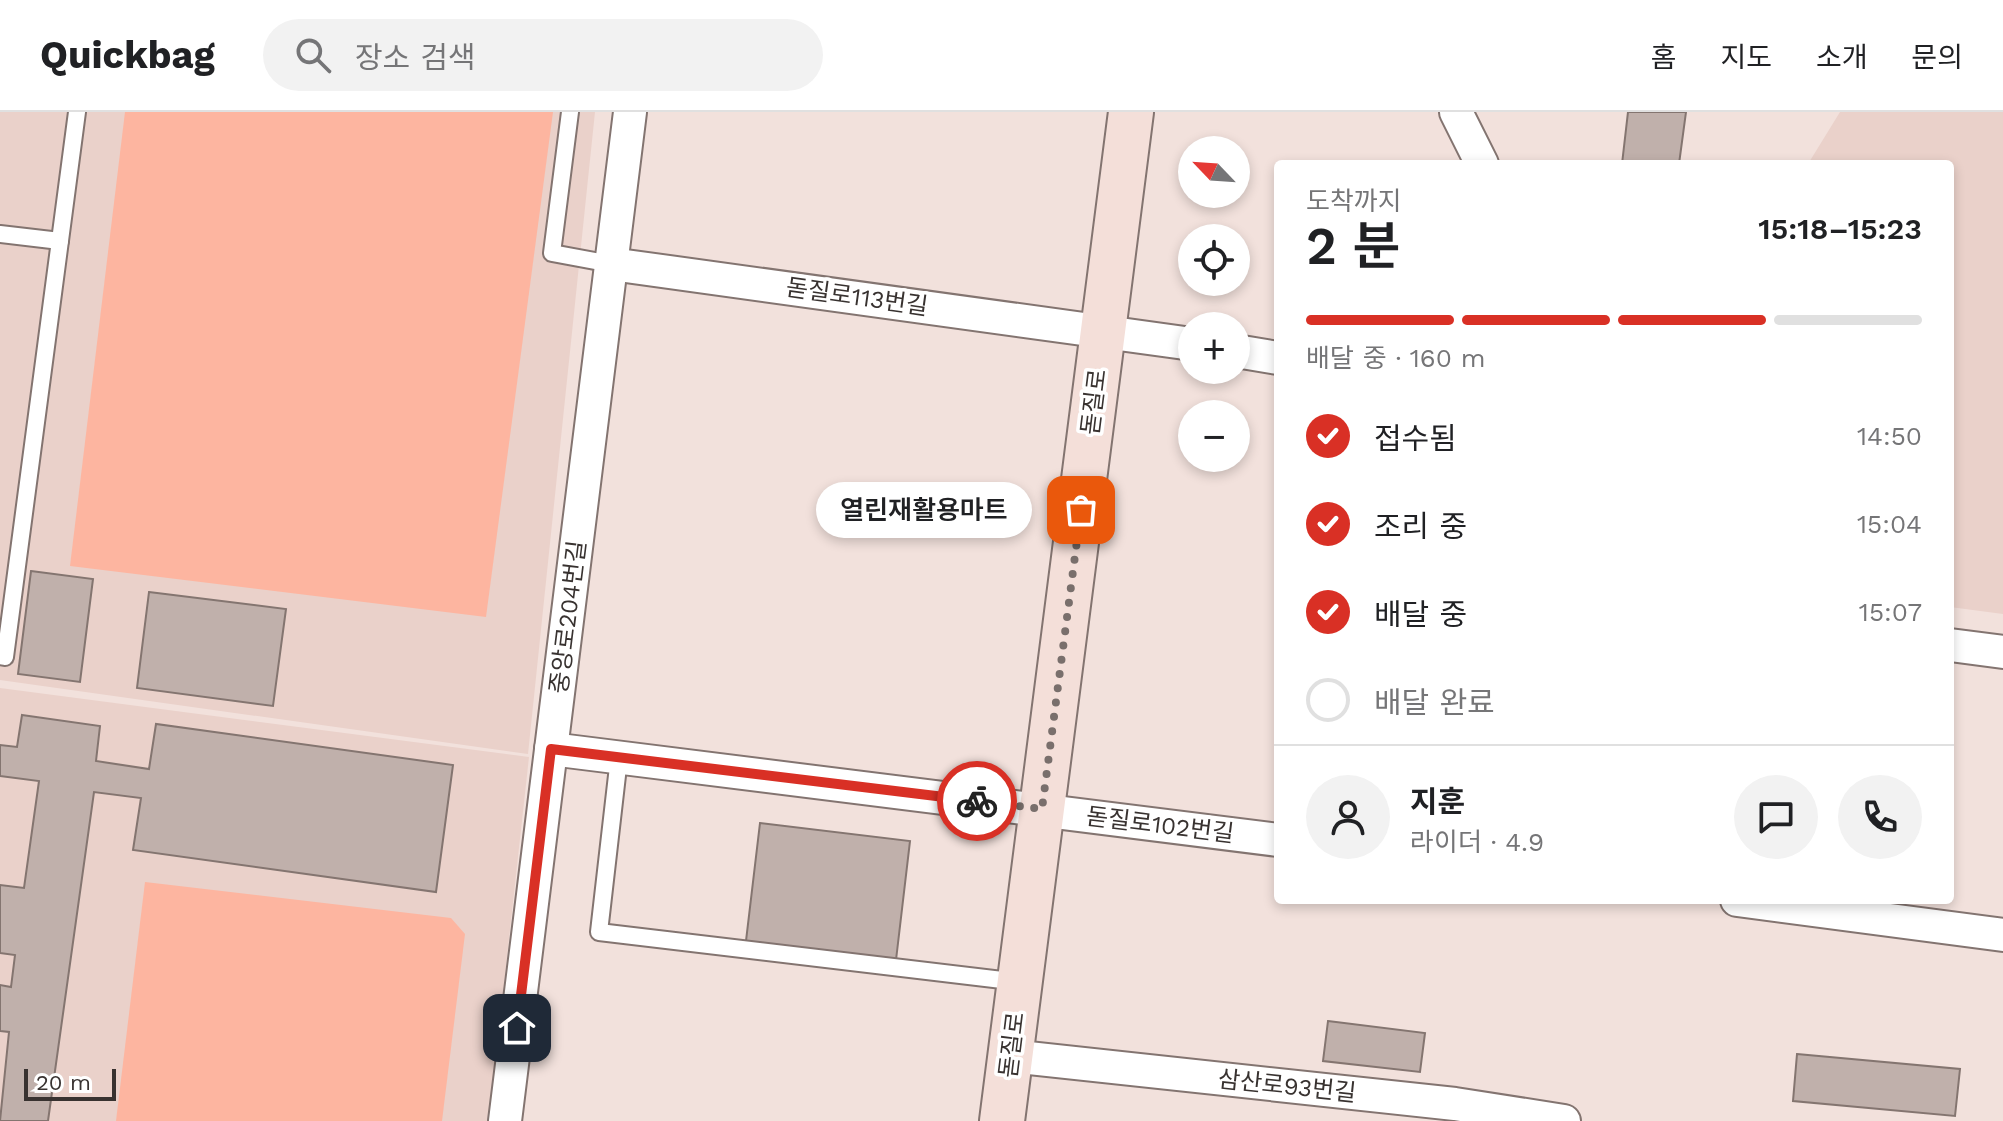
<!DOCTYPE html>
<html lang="ko">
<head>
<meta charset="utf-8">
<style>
	:root { --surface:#fff; --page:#f2f2f2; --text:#202124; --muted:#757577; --line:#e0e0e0; --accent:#d93025 }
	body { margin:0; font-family:"Work Sans","Noto Sans KR",sans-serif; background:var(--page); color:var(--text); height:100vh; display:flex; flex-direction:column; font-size:30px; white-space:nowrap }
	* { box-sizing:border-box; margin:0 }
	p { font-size:26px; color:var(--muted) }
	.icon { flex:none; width:44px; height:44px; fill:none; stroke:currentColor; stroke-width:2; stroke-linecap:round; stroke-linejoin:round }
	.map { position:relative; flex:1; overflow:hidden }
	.drawer { position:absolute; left:1274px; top:48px; width:680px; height:744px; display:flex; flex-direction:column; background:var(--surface); border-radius:8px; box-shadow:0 4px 12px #0003 }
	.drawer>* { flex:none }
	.needle { width:52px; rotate:295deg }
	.controls { position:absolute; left:1178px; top:24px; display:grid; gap:16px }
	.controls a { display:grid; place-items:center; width:72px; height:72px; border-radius:50%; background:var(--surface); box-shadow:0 4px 12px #0003; font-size:40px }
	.scale { position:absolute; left:24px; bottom:20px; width:92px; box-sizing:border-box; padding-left:8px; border:4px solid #383230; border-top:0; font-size:22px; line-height:28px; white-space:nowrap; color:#383230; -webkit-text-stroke:6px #fff; paint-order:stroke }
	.pin { position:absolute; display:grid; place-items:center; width:68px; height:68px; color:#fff; margin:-34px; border-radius:16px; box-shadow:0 4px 12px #0006 }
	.courier { position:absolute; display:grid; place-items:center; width:80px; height:80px; margin:-40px; border:6px solid #d93025; border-radius:50%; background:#fff; color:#222; box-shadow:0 2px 10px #0007 }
	.bubble { position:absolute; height:56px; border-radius:28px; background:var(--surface); box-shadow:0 4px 12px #0003; font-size:26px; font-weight:600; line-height:56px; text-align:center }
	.head em { font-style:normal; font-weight:600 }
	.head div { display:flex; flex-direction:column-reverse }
	.head { display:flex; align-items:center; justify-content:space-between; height:136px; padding:0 32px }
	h1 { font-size:52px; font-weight:600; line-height:60px }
	.bar { display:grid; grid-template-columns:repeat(4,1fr); gap:12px 8px; align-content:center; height:96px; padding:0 32px }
	.bar i { height:10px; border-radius:6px; background:var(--line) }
	.bar .on { background:var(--accent) }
	.bar p { grid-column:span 4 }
	.line { display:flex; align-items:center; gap:20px; padding:0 32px; border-top:2px solid var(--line) }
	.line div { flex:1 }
	.round { display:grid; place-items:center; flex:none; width:84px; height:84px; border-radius:42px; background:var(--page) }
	ol { padding:0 32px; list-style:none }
	li { display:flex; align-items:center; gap:24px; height:88px }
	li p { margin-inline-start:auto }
	li .icon { padding:8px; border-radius:50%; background:var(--accent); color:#fff; stroke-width:4 }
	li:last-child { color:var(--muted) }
	li i { width:44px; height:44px; border:4px solid var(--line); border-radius:50% }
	header { display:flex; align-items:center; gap:48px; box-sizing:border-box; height:112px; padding:0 40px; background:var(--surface); border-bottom:2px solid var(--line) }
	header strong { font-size:38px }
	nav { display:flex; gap:44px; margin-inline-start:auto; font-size:28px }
	.search { width:560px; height:72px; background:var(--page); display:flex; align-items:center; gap:20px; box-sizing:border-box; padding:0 28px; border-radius:44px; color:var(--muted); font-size:30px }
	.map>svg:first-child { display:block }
</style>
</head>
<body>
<header>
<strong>Quickbag</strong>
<div class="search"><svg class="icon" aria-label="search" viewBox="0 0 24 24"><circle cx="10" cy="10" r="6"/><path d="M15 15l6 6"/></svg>장소 검색</div>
<nav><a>홈</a><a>지도</a><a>소개</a><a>문의</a></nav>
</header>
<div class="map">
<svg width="2003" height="1009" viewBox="0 0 2003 1009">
	<rect width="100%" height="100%" fill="#f2e1dc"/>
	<g fill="#ead1ca">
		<polygon points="0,0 595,0 528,642 0,568"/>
		<polygon points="1840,0 2003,0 2003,502 1950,495 1950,52 1808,52"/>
		<polygon points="0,576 529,645 489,1009 0,1009"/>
	</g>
	<g fill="#fdb5a0">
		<polygon points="125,0 553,0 486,505 70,454"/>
		<polygon points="145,770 451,806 465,822 442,1009 116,1009"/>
	</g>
	<g fill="#c0b0ab" stroke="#847570" stroke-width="2">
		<polygon points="1628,0 1686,0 1679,52 1622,52"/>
		<polygon points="31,459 93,467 80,570 18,562"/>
		<polygon points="149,480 286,497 273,594 137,576"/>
		<polygon points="22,603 100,614 96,649 149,657 156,612 453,653 436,780 133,738 141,686 94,680 48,1009 0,1009 9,920 0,919 0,873 11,875 15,843 0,841 0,773 24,776 39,669 0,664 0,633 17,635"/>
		<polygon points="760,711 910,729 896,848 746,829"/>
		<polygon points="1328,909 1425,921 1420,960 1323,949"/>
		<polygon points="1797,942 1960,957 1955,1004 1793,989"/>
	</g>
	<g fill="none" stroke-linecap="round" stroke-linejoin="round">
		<g stroke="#837470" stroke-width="20">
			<g id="lane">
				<polyline points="570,0 552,141 611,152"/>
				<polyline points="0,122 60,129"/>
				<polyline points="0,544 5,545 77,0"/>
				<polyline points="619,646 599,820 1019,870"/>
			</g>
		</g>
		<g stroke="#837470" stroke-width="36">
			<g id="street">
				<polyline points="1456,0 1482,52"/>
				<polyline points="611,152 1192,232"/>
				<polyline points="1236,239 1278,246"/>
				<polyline points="1950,533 2003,540"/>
				<polyline points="551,637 1278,728"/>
				<polyline points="1737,788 2003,823"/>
				<polyline points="1010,944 1455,992 1564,1009"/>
				<polyline points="505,1009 630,0"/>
			</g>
		</g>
		<g stroke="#837470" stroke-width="48">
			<polyline id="secondary" points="1002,1009 1131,0"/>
		</g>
		<use href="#lane" stroke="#fff" stroke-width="16"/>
		<use href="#street" stroke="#fff" stroke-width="32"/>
		<use href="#secondary" stroke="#f4dfd9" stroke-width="44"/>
	</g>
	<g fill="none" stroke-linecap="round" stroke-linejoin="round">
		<polyline stroke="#796f6c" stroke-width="8" stroke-dasharray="0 14.4" points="977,689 1042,697 1081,398"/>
		<polyline stroke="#d93025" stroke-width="10" points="517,916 551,637 977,689"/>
	</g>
	<g text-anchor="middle" stroke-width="7" stroke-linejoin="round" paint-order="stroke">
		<g font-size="24" fill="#383230" stroke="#fff">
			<text transform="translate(857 185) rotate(8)" y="8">돋질로113번길</text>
			<text transform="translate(1094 290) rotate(-83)" y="8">돋질로</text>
			<text transform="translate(568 505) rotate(-83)" y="8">중앙로204번길</text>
			<text transform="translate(1160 713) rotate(7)" y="8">돋질로102번길</text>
			<text transform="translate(1012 933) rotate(-83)" y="8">돋질로</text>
			<text transform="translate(1287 974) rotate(6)" y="8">삼산로93번길</text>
		</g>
	</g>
</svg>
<div class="controls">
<a><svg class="needle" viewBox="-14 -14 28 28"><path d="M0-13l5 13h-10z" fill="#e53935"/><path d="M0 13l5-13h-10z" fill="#757577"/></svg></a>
<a><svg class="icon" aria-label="locate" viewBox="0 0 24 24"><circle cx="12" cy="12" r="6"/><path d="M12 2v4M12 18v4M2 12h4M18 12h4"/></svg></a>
<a>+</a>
<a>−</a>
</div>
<div class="scale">20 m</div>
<div class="pin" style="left:1081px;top:398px;background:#ea580c"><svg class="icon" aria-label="bag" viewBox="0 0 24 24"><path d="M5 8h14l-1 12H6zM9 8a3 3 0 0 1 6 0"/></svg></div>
<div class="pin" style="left:517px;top:916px;background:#1f2937"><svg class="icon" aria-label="home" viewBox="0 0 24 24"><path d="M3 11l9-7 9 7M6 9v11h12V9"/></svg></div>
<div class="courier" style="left:977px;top:689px"><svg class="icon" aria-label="bike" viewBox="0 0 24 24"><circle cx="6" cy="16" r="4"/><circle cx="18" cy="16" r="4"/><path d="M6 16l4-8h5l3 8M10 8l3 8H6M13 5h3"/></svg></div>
<div class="bubble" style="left:816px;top:370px;width:216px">열린재활용마트</div>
<section class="drawer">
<div class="head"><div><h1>2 분</h1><p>도착까지</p></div><em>15:18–15:23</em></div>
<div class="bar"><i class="on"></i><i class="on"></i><i class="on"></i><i></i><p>배달 중 · 160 m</p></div>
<ol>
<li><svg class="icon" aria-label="check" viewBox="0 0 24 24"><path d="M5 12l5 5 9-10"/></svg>접수됨<p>14:50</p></li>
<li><svg class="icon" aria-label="check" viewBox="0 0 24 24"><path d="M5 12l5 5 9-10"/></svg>조리 중<p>15:04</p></li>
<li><svg class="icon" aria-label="check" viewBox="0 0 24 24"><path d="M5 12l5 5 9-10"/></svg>배달 중<p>15:07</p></li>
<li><i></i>배달 완료</li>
</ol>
<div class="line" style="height:144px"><a class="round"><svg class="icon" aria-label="person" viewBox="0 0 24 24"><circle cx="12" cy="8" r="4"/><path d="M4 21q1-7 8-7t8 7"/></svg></a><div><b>지훈</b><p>라이더 · 4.9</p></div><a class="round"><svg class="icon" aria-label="chat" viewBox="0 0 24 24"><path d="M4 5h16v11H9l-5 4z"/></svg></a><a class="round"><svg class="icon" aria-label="phone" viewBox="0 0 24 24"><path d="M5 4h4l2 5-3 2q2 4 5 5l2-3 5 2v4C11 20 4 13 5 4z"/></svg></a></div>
</section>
</div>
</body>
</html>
